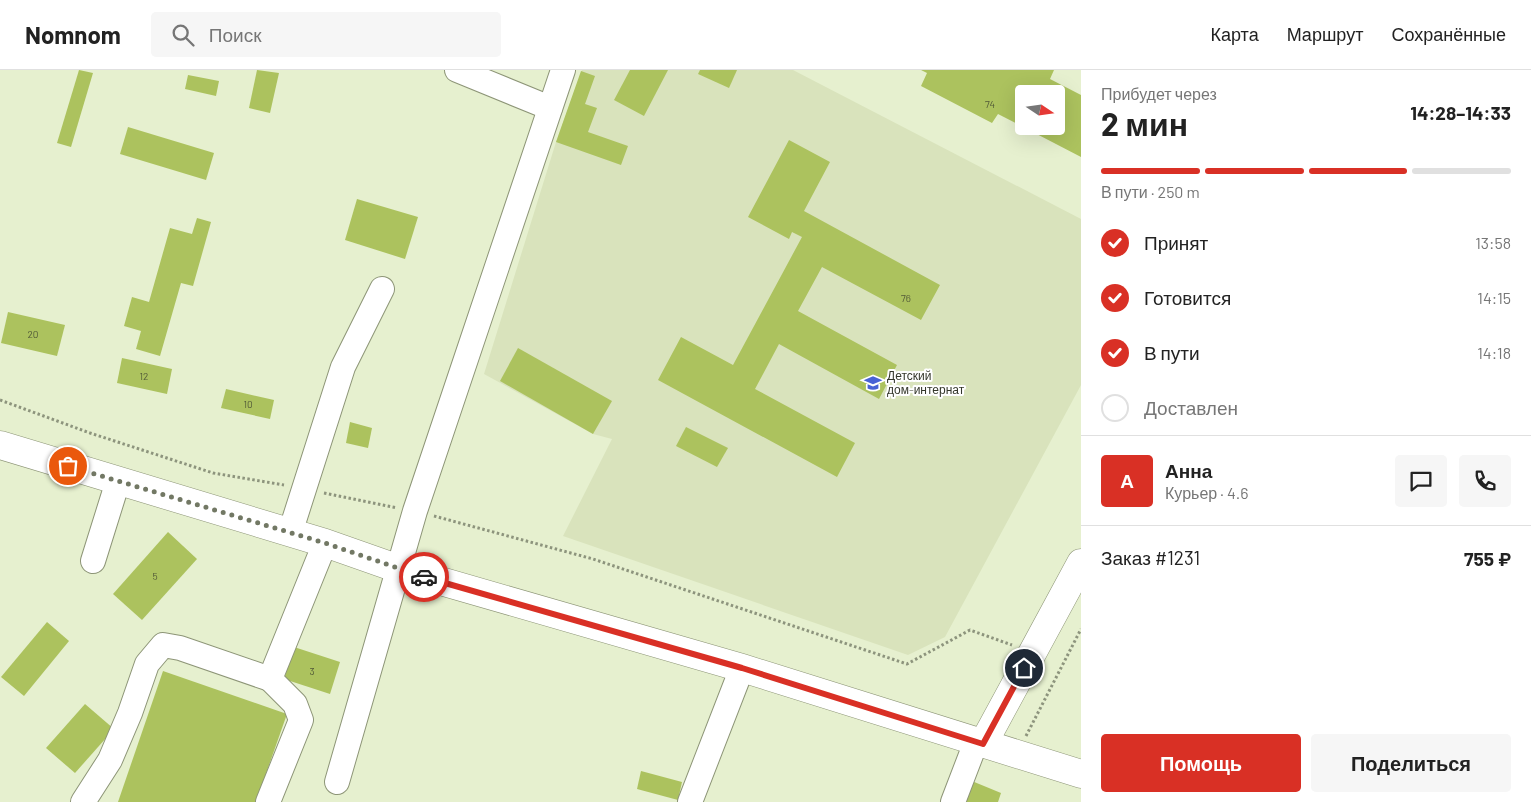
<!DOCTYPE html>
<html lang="ru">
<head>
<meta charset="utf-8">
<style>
	:root { --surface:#fff; --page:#f6f6f6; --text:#222; --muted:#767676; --line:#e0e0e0; --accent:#d93025 }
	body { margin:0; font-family:Barlow,sans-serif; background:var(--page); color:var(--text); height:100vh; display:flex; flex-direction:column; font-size:19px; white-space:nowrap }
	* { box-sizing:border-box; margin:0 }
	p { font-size:16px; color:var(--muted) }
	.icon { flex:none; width:28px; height:28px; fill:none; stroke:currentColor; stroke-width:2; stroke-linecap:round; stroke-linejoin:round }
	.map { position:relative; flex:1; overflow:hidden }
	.drawer { display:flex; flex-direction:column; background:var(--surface); width:450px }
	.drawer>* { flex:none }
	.needle { width:32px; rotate:103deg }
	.fabs { position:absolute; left:1015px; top:15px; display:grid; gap:10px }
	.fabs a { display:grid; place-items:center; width:50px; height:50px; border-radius:5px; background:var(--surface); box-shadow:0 5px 20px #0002; font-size:25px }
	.pin { position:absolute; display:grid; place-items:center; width:42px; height:42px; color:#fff; margin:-21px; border:2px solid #fff; border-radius:50%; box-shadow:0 1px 5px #0007 }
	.courier { position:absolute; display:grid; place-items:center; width:50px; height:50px; margin:-25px; border:4px solid #d93025; border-radius:50%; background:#fff; color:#222; box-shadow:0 1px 6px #0007 }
	.overview em { font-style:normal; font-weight:700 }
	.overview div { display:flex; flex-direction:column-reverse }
	.overview { display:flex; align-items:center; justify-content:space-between; height:85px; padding:0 20px }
	h1 { font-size:32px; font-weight:700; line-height:38px }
	.bar { display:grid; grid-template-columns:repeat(4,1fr); gap:8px 5px; align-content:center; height:60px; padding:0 20px }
	.bar i { height:6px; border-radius:4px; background:var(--line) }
	.bar .active { background:var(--accent) }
	.bar p { grid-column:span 4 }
	.line { display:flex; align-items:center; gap:12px; padding:0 20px; border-top:1px solid var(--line) }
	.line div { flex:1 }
	.round { display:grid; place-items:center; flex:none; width:52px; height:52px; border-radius:5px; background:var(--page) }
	ol { padding:0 20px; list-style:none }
	li { display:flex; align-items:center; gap:15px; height:55px }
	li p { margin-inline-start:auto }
	li .icon { padding:5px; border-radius:50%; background:var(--accent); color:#fff; stroke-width:4 }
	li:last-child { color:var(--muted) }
	li i { width:28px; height:28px; border:2px solid var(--line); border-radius:50% }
	.button { display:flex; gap:10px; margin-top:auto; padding:10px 20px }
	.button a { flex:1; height:58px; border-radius:5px; background:var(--accent); color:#fff; font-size:20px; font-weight:700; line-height:58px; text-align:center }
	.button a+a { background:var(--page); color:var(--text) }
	header { display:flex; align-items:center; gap:30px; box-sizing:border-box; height:70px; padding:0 25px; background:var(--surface); border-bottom:1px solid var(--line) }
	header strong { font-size:24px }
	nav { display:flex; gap:28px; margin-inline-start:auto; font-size:18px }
	.search { width:350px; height:45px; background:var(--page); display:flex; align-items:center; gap:12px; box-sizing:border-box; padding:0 18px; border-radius:5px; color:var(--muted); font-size:19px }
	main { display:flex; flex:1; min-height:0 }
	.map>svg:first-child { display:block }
</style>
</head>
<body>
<header>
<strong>Nomnom</strong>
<div class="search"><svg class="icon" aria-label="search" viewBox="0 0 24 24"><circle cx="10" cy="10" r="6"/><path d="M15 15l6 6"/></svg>Поиск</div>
<nav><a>Карта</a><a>Маршрут</a><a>Сохранённые</a></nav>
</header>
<main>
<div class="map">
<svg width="1081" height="732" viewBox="0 0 1081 732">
	<rect width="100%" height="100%" fill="#e6f0cf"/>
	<polygon fill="#d9e3bc" points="582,0 793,0 1081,149 1081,315 945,567 908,585 563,466 612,369 593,364 484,304 556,72"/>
	<g fill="#acc25e" fill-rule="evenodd">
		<polygon points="79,0 93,3 71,77 57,73"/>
		<polygon points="257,0 279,3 270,43 249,38"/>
		<polygon points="630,0 668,0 644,46 614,30"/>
		<polygon points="700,0 737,0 729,18 698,4"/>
		<path d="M921,0h133l-4,9 31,16v62l-83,-43 -6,9 -71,-37 6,-13zM1024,24h32v32h-32z"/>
		<polygon points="581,1 595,6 585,34 597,38 588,62 628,76 621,95 556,72"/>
		<polygon points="188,5 219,11 216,26 185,19"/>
		<polygon points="128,57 214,83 206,110 120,84"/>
		<polygon points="789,70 830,92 804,141 940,215 921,250 822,197 798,241 897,295 879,329 779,274 755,319 855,373 837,407 658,310 681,267 733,295 802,167 792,162 789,169 748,147"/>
		<polygon points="357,129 418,147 405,189 345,170"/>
		<polygon points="197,148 211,152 193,216 181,213 160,286 136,279 141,261 124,256 132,227 149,232 170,158 192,164"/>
		<polygon points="8,242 65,255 57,286 1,273"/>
		<polygon points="518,278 612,331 593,364 500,311"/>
		<polygon points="122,288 172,299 167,324 117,313"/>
		<polygon points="226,319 274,330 270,349 221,338"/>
		<polygon points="350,352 372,358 368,378 346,373"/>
		<polygon points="686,357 728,378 717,397 676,376"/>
		<polygon points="168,462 197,489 142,550 113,524"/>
		<polygon points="47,552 69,571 24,626 1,607"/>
		<polygon points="294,577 340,592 330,624 284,609"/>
		<polygon points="163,601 287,644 256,732 118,732"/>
		<polygon points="85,634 114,659 75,703 46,678"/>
		<polygon points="641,701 682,712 678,730 637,719"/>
		<polygon points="967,709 1001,723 998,732 957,732"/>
	</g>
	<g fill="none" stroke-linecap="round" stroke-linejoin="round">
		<g stroke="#8d9577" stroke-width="26">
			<g id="minor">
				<polyline points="457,0 550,38"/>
				<polyline points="290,463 343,297 382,219"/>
				<polyline points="93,491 118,411"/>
				<polyline points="337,712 415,441 563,0"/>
				<polyline points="83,732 110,690 130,643 147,594 163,575 180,578 270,609 325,473"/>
				<polyline points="268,732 301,650 295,634 270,609"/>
				<polyline points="690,732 742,598"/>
				<polyline points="953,732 976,672"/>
			</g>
		</g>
		<g stroke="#8d9577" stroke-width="29">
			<g id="major">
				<polyline points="0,375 325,473 399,499 742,598 1081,704"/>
				<polyline points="983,674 1081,493"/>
			</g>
		</g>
		<g stroke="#8d947d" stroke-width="3" stroke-dasharray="2.5 2.5" stroke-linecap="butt">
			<polyline points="0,330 90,363 213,403 284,415"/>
			<polyline points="324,423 397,438"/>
			<polyline points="434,446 593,489 907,594 970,560 1012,575"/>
			<polyline points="1026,666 1081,559"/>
		</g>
		<use href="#minor" stroke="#fff" stroke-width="24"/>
		<use href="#major" stroke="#fff" stroke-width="28"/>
	</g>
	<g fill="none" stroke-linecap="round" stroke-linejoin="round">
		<polyline stroke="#727864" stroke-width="5" stroke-dasharray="0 9" points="68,396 325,473 424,507"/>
		<polyline stroke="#d93025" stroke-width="6" points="424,507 742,598 983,674 1024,598"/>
	</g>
	<defs>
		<g id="school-bare" transform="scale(1.35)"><path d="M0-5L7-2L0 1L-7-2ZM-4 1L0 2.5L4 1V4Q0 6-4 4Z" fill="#4862d5" stroke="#fff" stroke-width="2.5" paint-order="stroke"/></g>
	</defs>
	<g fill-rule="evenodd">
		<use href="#school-bare" x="873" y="313"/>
	</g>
	<g text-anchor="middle" stroke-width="4" stroke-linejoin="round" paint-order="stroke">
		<g font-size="10" fill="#525a38">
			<text x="990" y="38">74</text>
			<text x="906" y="232">76</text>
			<text x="33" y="268">20</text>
			<text x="144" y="310">12</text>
			<text x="248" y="338">10</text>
			<text x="155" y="510">5</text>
			<text x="312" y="605">3</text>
		</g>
		<g font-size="12" fill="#34372b" stroke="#fff" text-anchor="start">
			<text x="887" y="310">Детский<tspan x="887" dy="14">дом-интернат</tspan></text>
		</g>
	</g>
</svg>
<div class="fabs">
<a><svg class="needle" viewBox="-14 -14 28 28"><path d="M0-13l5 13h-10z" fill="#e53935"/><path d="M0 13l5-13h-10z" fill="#767676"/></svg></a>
</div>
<div class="pin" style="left:68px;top:396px;background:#ea580c"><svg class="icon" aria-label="bag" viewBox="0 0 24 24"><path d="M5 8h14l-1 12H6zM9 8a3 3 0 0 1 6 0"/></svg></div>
<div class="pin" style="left:1024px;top:598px;background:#1f2937"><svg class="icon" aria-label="home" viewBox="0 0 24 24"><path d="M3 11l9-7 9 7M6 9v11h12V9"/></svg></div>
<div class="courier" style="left:424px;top:507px"><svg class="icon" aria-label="car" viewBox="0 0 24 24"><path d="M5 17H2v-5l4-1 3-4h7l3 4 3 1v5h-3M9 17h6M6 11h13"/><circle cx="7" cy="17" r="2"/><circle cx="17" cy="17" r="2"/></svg></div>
</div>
<section class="drawer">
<div class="overview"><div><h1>2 мин</h1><p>Прибудет через</p></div><em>14:28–14:33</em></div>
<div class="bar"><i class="active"></i><i class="active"></i><i class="active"></i><i></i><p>В пути · 250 m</p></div>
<ol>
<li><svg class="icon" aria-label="check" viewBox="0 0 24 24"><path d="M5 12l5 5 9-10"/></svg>Принят<p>13:58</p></li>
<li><svg class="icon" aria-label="check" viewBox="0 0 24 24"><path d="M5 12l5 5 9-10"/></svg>Готовится<p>14:15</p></li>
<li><svg class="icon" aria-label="check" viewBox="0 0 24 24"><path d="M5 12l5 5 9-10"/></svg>В пути<p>14:18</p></li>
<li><i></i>Доставлен</li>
</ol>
<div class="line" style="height:90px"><b class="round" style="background:var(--accent);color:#fff">А</b><div><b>Анна</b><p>Курьер · 4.6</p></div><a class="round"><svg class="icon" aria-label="chat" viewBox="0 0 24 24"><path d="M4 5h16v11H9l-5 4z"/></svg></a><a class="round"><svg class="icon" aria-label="phone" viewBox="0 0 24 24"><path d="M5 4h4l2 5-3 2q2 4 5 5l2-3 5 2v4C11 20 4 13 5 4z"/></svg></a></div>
<div class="line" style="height:65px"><div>Заказ #1231</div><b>755 ₽</b></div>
<div class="button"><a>Помощь</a><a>Поделиться</a></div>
</section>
</main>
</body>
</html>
